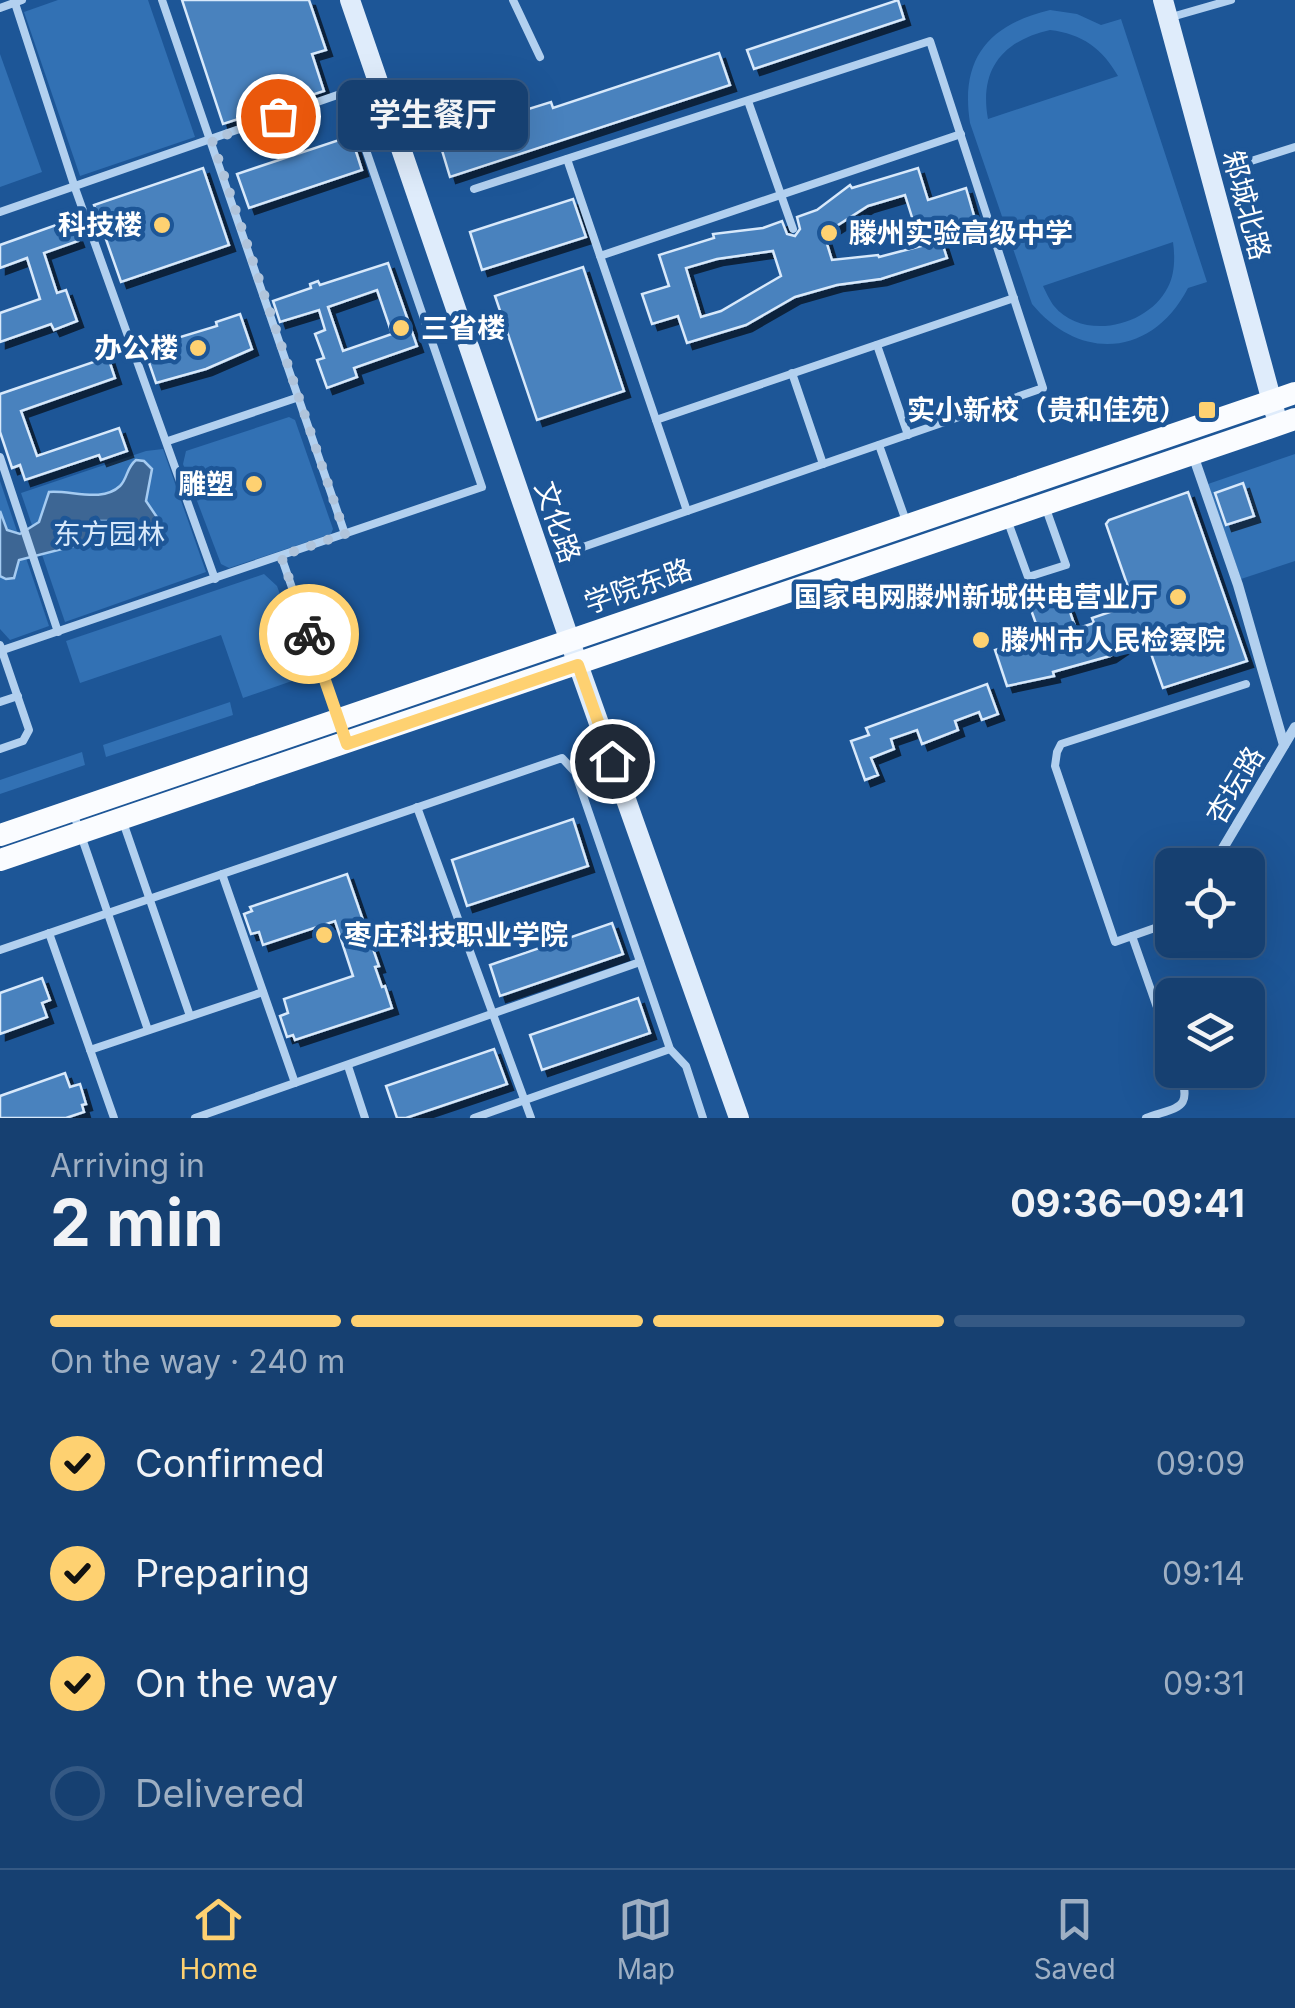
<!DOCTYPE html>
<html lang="en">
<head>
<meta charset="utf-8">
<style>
	:root { --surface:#164071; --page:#234b79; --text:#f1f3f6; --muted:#9eafc3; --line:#355984; --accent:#fed171 }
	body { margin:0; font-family:Inter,"Noto Sans SC",sans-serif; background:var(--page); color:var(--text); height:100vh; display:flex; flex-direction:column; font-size:38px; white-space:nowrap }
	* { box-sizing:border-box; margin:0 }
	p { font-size:32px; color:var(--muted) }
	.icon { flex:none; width:55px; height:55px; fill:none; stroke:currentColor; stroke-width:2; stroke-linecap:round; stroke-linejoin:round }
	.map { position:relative; height:1118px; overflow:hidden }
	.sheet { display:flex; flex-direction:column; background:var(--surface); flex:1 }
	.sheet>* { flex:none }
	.tools { position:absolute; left:1155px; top:848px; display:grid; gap:20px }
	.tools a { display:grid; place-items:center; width:110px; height:110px; border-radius:15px; background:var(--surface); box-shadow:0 10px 40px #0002,0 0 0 2px var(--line); font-size:50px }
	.pin { position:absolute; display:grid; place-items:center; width:85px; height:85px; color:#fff; margin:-42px; border:5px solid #fff; border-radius:50%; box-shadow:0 2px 10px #0007 }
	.courier { position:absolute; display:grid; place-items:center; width:100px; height:100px; margin:-50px; border:8px solid #fed171; border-radius:50%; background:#fff; color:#222; box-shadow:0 2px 12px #0007 }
	.bubble { position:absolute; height:70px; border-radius:15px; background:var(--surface); box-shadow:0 10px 40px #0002,0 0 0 2px var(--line); font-size:32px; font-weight:700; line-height:70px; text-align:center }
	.head em { font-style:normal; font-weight:700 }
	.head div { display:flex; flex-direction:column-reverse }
	.head { display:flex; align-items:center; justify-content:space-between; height:170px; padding:0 50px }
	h1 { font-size:65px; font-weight:700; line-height:75px }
	.bar { display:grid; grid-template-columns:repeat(4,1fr); gap:15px 10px; align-content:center; height:120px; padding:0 50px }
	.bar i { height:12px; border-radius:8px; background:var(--line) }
	.bar .active { background:var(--accent) }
	.bar p { grid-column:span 4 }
	ol { padding:0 50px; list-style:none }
	li { display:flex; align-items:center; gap:30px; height:110px }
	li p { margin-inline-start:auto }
	li .icon { padding:10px; border-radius:50%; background:var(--accent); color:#111; stroke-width:4 }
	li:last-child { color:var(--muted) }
	li i { width:55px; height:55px; border:5px solid var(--line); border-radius:50% }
	.tabs { display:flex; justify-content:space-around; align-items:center; height:140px; border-top:2px solid var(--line); background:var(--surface); font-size:28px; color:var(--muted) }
	.tabs a { display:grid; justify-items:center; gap:5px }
	.tabs .active { color:var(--accent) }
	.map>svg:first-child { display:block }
</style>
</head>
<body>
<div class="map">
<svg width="1295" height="1118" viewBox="0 0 1295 1118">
	<defs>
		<filter id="shadow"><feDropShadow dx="6" dy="6" stdDeviation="0" flood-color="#0009"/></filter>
	</defs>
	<rect width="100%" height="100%" fill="#1d5697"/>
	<g fill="#3271b4" fill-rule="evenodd">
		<polygon points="58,0 148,0 195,137 80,176 24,12"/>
		<path d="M1050,10l27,4 24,11 20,-6 86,263 -19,6c-35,68 -107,75 -156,16l-62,-181c-10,-64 18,-98 80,-113zM1050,30c32,4 52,18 68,46l-130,43c-9,-49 14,-78 62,-89zM1173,242c2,14 2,32 -5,45 -19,39 -84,55 -114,19 -4,-5 -8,-14 -11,-20z"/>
		<polygon points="0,54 42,172 0,187"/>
		<polygon points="289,417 295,420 333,529 331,534 229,568 221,564 183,464 186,451"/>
		<polygon points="163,449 206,572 65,622 21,493 146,451"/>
		<polygon points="1295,454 1295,561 1241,579 1208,484"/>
		<polygon points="0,481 49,626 10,640 0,629"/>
		<polygon points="264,574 277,586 309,675 243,698 221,635 80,683 66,641"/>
		<polygon points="230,702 233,715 106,757 103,745"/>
		<polygon points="82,752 85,765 0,794 0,780"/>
	</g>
	<path fill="#3d6694" stroke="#a5cbf1" stroke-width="2.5" d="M136,460l8,1 8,8 -6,32 17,25 -8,8 -25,3 -20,-16h-11l-17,23 -63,16 -5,18 -8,1 -6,-3v-65l7,19 13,4 19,-12 10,-30c22,-2 53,11 71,-6 8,-8 6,-18 16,-26z"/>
	<g fill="#4a82be" stroke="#d8e9fb" stroke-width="2.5" fill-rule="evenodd" filter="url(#shadow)">
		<polygon points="182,0 309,0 326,50 312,54 324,91 223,124"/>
		<polygon points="898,0 904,19 754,69 747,50"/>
		<polygon points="719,53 730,85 450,177 438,137 551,102 553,108"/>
		<polygon points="351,136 362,170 249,208 237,174"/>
		<polygon points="203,168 229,245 121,282 94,205"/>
		<path d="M918,168l10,32 38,-12 9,31 -37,11 9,28 -66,21 -44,6 -42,12 -49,28 -59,18 -9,-27 -26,8 -10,-30 27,-8 -10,-31 55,-17 -1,-4 50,-6 19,-7 5,13 8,2 5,-7 -3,-12 20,-7 33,-25 2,3zM905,195l16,51 -42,11 -1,-2 -46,5 -8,-26 44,-28zM773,251l8,25 -60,35 -20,6 -15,-49 31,-9z"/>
		<polygon points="573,199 586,237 482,270 470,232"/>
		<polygon points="70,220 78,241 44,253 57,293 66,290 77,321 54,330 51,324 0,342 0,313 40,299 27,258 0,268 0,245"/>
		<path d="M388,263l29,83 -63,22 3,9 -30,11 -10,-28 7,-2 -9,-24 10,-4 -6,-20 -39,12 -7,-21 38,-13 -1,-4 8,-3 2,4zM377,290l15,44 -49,17 -15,-44z"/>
		<polygon points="583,267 624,391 537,420 495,296"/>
		<polygon points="240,314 252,349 206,369 156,383 144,348 217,326 216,322"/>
		<polygon points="108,357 115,378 21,411 37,456 119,428 127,451 101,460 99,455 25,480 20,465 12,468 0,432 0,394"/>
		<polygon points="1243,483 1254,516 1226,525 1215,493"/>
		<polygon points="1188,492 1247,661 1163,688 1146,639 1122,648 1110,656 1053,672 1054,676 1007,686 995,650 1040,635 1030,607 1064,595 1076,629 1094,623 1092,618 1134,604 1106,524 1109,520"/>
		<polygon points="987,684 998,714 982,720 979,712 955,721 958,730 922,744 917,730 891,739 894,749 871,758 878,775 865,780 851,741 869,735 866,728"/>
		<polygon points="573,819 588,866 467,906 452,860"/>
		<polygon points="347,874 379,966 375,967 382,987 385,986 392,1008 295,1040 293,1035 287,1037 280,1016 288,1013 284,999 353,976 335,921 263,945 259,932 251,934 244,914 252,911 250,907"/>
		<polygon points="612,923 623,954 500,996 490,965"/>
		<polygon points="42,978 50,1000 42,1003 47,1017 0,1034 0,993"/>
		<polygon points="638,998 650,1033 542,1070 530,1035"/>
		<polygon points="494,1049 507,1084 406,1118 397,1118 386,1086"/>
		<polygon points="65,1073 70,1087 80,1084 86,1104 82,1105 84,1112 66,1118 0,1118 0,1096"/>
	</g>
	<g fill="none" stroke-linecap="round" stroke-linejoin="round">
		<g stroke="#b2d0ef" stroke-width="8">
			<polyline points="14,0 75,188 215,579"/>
			<polyline points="162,0 345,534"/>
			<polyline points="513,0 540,57"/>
			<polyline points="0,8 22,0"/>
			<polyline points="1168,18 1231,0"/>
			<polyline points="748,101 793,229"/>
			<polyline points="567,159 687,511"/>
			<polyline points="1248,162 1295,147"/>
			<polyline points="474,189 930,41 1043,388 583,547"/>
			<polyline points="0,212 346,92 482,487 0,651"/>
			<polyline points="600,256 961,134"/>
			<polyline points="877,345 908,435"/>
			<polyline points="792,373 823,464"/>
			<polyline points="656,420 1014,298"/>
			<polyline points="168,441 296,398"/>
			<polyline points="879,445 906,521"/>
			<polyline points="0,457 58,632"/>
			<polyline points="1008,522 1028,577 1066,565 1045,506"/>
			<polyline points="281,556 345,740"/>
			<polyline points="0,645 29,730 23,741 0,749"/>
			<polyline points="0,702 18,696"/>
			<polyline points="417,807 531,1118"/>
			<polyline points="73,812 148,1030"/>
			<polyline points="123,822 190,1016"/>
			<polyline points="222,874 295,1083"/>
			<polyline points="49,933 114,1118"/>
			<polyline points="1132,936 1172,922"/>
			<polyline points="0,950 562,758 575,772 670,1049 686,1066 703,1118"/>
			<polyline points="90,1050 263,992"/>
			<polyline points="1172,1050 1132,936 1115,942 1055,766 1057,752 1061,744 1246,684"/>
			<polyline points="348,1066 365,1118"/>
			<polyline points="195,1118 640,962"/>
			<polyline points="474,1118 670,1049"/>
			<path d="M1146,1118c34,-12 47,-8 33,-48"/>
		</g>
		<g stroke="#b2d0ef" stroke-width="10">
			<polyline points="1193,455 1238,585 1284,745"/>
			<polyline points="1213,865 1295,727"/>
		</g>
		<g stroke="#dfecfb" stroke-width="20">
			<polyline points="350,0 574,653 739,1118"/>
			<polyline points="1163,0 1275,413"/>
		</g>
		<g stroke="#fafcff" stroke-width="22">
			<polyline points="0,835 1295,393"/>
			<polyline points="0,860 1295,419"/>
		</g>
	</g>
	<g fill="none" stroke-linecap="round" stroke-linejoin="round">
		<polyline stroke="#b0c4db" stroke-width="10" stroke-dasharray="0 18" points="278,116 212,140 345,534 281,556 309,634"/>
		<polyline stroke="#fed171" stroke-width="12" points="309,634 347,744 578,665 612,761"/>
	</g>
	<g fill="#fed171" stroke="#1d5697" stroke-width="4">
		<circle cx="162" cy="225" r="10"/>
		<circle cx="829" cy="233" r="10"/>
		<circle cx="401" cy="328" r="10"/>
		<circle cx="198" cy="348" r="10"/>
		<rect x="1197" y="400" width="20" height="20" rx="5"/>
		<circle cx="254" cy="484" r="10"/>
		<circle cx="1178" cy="597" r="10"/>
		<circle cx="981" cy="640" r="10"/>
		<circle cx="324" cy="935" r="10"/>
	</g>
	<g text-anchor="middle" stroke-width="9" stroke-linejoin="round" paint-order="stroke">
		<g font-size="28" fill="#fff" stroke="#1d5697">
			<text transform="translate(1247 205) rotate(75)" y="10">邾城北路</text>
			<text transform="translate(558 522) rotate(71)" y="10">文化路</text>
			<text transform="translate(638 586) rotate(-19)" y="10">学院东路</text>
			<text transform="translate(1235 785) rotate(-59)" y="10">杏坛路</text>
		</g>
		<g font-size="28" font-weight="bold" fill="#fff" stroke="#1d5697" text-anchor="end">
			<text x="142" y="235">科技楼</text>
			<text x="849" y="243" text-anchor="start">滕州实验高级中学</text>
			<text x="421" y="338" text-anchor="start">三省楼</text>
			<text x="178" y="358">办公楼</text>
			<text x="1187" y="420">实小新校（贵和佳苑）</text>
			<text x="234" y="494">雕塑</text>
			<text x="1158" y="607">国家电网滕州新城供电营业厅</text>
			<text x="1001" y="650" text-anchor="start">滕州市人民检察院</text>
			<text x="344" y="945" text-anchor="start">枣庄科技职业学院</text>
		</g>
		<g font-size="28" fill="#d8e9fb" stroke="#1d5697">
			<text x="109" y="544">东方园林</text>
		</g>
	</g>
</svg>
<div class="tools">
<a><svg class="icon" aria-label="locate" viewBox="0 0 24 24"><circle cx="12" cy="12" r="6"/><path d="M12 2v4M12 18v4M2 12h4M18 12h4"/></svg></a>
<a><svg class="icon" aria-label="layers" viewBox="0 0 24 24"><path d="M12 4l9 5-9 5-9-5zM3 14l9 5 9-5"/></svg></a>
</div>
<div class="pin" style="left:278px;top:116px;background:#ea580c"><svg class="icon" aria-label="bag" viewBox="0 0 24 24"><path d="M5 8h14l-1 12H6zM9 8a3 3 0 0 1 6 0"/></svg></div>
<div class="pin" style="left:612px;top:761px;background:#1f2937"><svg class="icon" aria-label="home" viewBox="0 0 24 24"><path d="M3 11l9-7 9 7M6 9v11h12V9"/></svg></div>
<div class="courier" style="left:309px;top:634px"><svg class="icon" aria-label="bike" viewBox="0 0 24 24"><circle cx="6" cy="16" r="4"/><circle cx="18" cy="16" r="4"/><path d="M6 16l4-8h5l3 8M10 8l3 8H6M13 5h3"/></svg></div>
<div class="bubble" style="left:338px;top:80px;width:190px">学生餐厅</div>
</div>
<section class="sheet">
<div class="head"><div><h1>2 min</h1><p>Arriving in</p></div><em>09:36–09:41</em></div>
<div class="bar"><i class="active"></i><i class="active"></i><i class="active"></i><i></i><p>On the way · 240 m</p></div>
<ol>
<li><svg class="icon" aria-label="check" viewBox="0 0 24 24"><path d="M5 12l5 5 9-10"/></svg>Confirmed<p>09:09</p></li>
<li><svg class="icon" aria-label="check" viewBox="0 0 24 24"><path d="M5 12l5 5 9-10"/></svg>Preparing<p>09:14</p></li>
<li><svg class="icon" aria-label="check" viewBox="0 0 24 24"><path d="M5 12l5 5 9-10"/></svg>On the way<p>09:31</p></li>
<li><i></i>Delivered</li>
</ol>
</section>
<nav class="tabs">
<a class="active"><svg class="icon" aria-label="home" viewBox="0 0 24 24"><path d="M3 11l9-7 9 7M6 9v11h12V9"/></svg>Home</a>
<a><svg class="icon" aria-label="map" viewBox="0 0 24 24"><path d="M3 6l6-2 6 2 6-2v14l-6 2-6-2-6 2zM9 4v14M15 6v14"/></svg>Map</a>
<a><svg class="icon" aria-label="saved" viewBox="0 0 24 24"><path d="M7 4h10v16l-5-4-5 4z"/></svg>Saved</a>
</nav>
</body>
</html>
